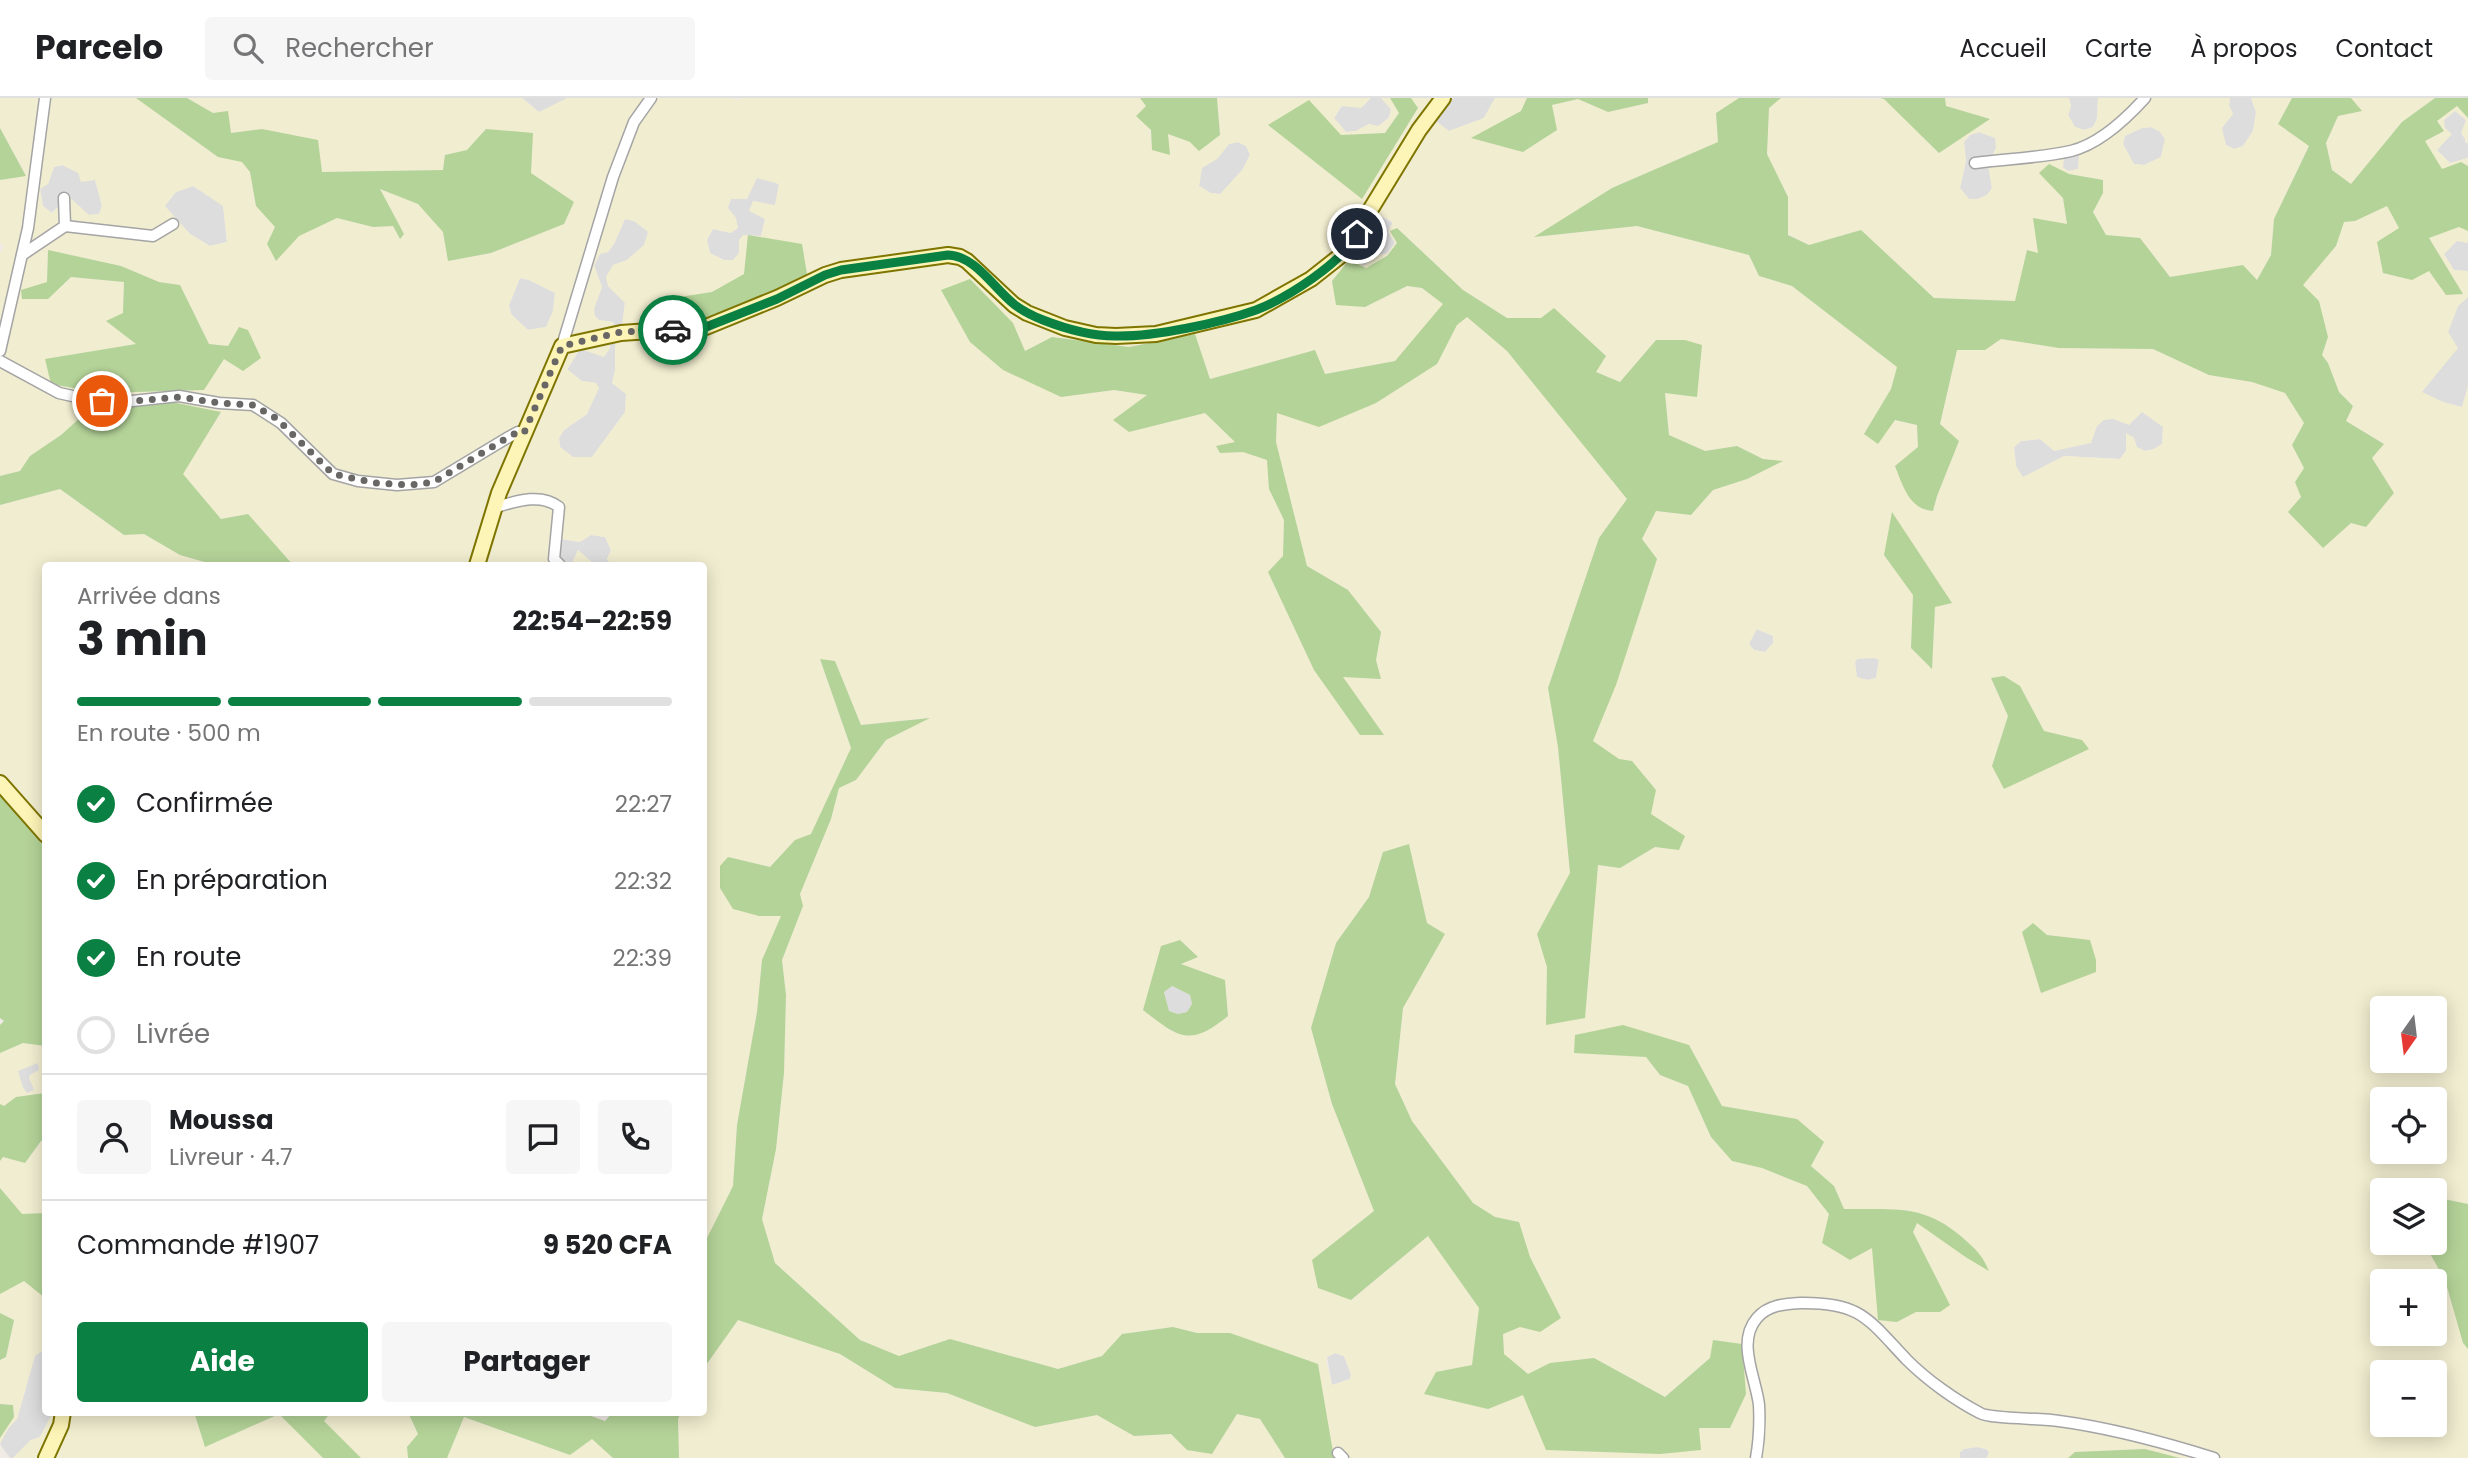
<!DOCTYPE html>
<html lang="fr">
<head>
<meta charset="utf-8">
<style>
	:root { --surface:#fff; --page:#f6f6f6; --text:#202124; --muted:#757577; --line:#e0e0e0; --accent:#0b8043 }
	body { margin:0; font-family:Poppins,sans-serif; background:var(--page); color:var(--text); height:100vh; display:flex; flex-direction:column; font-size:26px; white-space:nowrap }
	* { box-sizing:border-box; margin:0 }
	p { font-size:23px; color:var(--muted) }
	.icon { flex:none; width:38px; height:38px; fill:none; stroke:currentColor; stroke-width:2; stroke-linecap:round; stroke-linejoin:round }
	.map { position:relative; flex:1; overflow:hidden }
	.drawer { position:absolute; left:42px; top:464px; width:665px; height:854px; display:flex; flex-direction:column; background:var(--surface); border-radius:7px; box-shadow:0 4px 18px #0003 }
	.drawer>* { flex:none }
	.needle { width:46px; rotate:194deg }
	.fabs { position:absolute; left:2370px; top:898px; display:grid; gap:14px }
	.fabs a { display:grid; place-items:center; width:77px; height:77px; border-radius:7px; background:var(--surface); box-shadow:0 4px 18px #0003; font-size:35px }
	.pin { position:absolute; display:grid; place-items:center; width:60px; height:60px; color:#fff; margin:-30px; border:4px solid #fff; border-radius:50%; box-shadow:0 2px 7px #0007 }
	.courier { position:absolute; display:grid; place-items:center; width:70px; height:70px; margin:-35px; border:5px solid #0b8043; border-radius:50%; background:#fff; color:#222; box-shadow:0 2px 9px #0007 }
	.overview em { font-style:normal; font-weight:700 }
	.overview div { display:flex; flex-direction:column-reverse }
	.overview { display:flex; align-items:center; justify-content:space-between; height:119px; padding:0 35px }
	h1 { font-size:46px; font-weight:700; line-height:52px }
	.bar { display:grid; grid-template-columns:repeat(4,1fr); gap:10px 7px; align-content:center; height:84px; padding:0 35px }
	.bar i { height:9px; border-radius:5px; background:var(--line) }
	.bar .active { background:var(--accent) }
	.bar p { grid-column:span 4 }
	.line { display:flex; align-items:center; gap:18px; padding:0 35px; border-top:2px solid var(--line) }
	.line div { flex:1 }
	.round { display:grid; place-items:center; flex:none; width:74px; height:74px; border-radius:7px; background:var(--page) }
	ol { padding:0 35px; list-style:none }
	li { display:flex; align-items:center; gap:21px; height:77px }
	li p { margin-inline-start:auto }
	li .icon { padding:7px; border-radius:50%; background:var(--accent); color:#fff; stroke-width:4 }
	li:last-child { color:var(--muted) }
	li i { width:38px; height:38px; border:4px solid var(--line); border-radius:50% }
	.primary-button { display:flex; gap:14px; margin-top:auto; padding:14px 35px }
	.primary-button a { flex:1; height:80px; border-radius:7px; background:var(--accent); color:#fff; font-size:28px; font-weight:700; line-height:80px; text-align:center }
	.primary-button a+a { background:var(--page); color:var(--text) }
	header { display:flex; align-items:center; gap:42px; box-sizing:border-box; height:98px; padding:0 35px; background:var(--surface); border-bottom:2px solid var(--line) }
	header strong { font-size:33px }
	nav { display:flex; gap:38px; margin-inline-start:auto; font-size:24px }
	.search { width:490px; height:63px; background:var(--page); display:flex; align-items:center; gap:18px; box-sizing:border-box; padding:0 24px; border-radius:7px; color:var(--muted); font-size:26px }
	.map>svg:first-child { display:block }
</style>
</head>
<body>
<header>
<strong>Parcelo</strong>
<div class="search"><svg class="icon" aria-label="search" viewBox="0 0 24 24"><circle cx="10" cy="10" r="6"/><path d="M15 15l6 6"/></svg>Rechercher</div>
<nav><a>Accueil</a><a>Carte</a><a>À propos</a><a>Contact</a></nav>
</header>
<div class="map">
<svg width="2468" height="1360" viewBox="0 0 2468 1360">
	<rect width="100%" height="100%" fill="#f1ebe6"/>
	<g fill="#dedddd">
		<polygon points="522,0 567,0 568,1 539,14"/>
		<polygon points="1371,0 1381,0 1391,11 1389,19 1378,29 1369,26 1356,33 1346,34 1334,20 1342,8"/>
		<polygon points="1454,0 1495,0 1484,20 1449,33 1437,24 1438,15 1443,7"/>
		<polygon points="2069,0 2098,0 2097,20 2093,29 2084,32 2075,29 2068,17 2071,8"/>
		<polygon points="2230,0 2251,0 2256,14 2253,33 2243,48 2234,51 2226,47 2221,30 2233,16 2229,8"/>
		<polygon points="2455,13 2466,22 2465,44 2468,46 2468,60 2450,65 2437,52 2451,36 2444,30 2444,22"/>
		<polygon points="2151,29 2160,34 2165,41 2161,59 2144,67 2134,66 2123,46 2125,38 2142,30"/>
		<polygon points="1979,34 1996,40 1996,50 1988,66 1992,90 1987,97 1978,101 1969,101 1960,90 1966,63 1964,44 1970,37"/>
		<polygon points="1238,44 1246,48 1250,57 1243,71 1221,96 1211,95 1199,88 1202,69 1217,61 1229,46"/>
		<polygon points="2064,57 2079,58 2078,71 2069,73 2063,70"/>
		<polygon points="63,67 95,82 102,108 99,116 89,117 58,109 51,115 43,108 40,90 48,86 54,69"/>
		<polygon points="757,79 779,86 775,108 753,103 765,121 761,138 739,143 739,155 733,162 724,162 710,155 707,142 713,131 731,135 736,120 727,110 731,101 747,100"/>
		<polygon points="193,88 223,107 227,144 210,148 190,136 164,108 176,94"/>
		<polygon points="1381,118 1393,125 1396,145 1387,156 1376,157 1363,168 1351,156 1360,146 1372,142 1374,127"/>
		<polygon points="625,121 634,123 649,134 644,147 627,162 613,167 608,188 625,204 622,228 615,237 615,273 612,285 626,296 625,314 592,359 573,359 560,349 559,340 564,332 587,316 596,285 582,283 567,272 580,251 609,252 615,229 613,224 599,222 595,218 593,211 602,189 594,168 600,155 608,154 614,146"/>
		<polygon points="2457,142 2468,145 2468,173 2454,172 2444,156"/>
		<polygon points="520,180 529,182 555,195 553,213 546,229 528,232 511,216 509,207"/>
		<polygon points="2468,199 2468,288 2462,309 2443,304 2421,294 2457,250 2448,234 2458,208"/>
		<polygon points="2142,314 2163,328 2162,346 2154,351 2145,353 2136,349 2134,340 2126,336 2126,353 2120,361 2064,358 2022,380 2016,368 2014,349 2021,343 2040,341 2055,353 2103,322"/>
		<polygon points="591,437 605,439 611,452 607,461 611,467 595,467 578,452 572,465 557,461 556,454 562,441 579,444"/>
		<polygon points="1756,531 1773,538 1773,545 1765,554 1754,552 1749,546"/>
		<polygon points="1857,560 1875,560 1879,562 1876,580 1867,582 1857,579 1855,564"/>
		<polygon points="1171,888 1190,897 1192,906 1187,914 1178,916 1169,913 1164,894"/>
		<polygon points="38,964 40,972 30,977 34,992 27,995 23,990 17,972"/>
		<polygon points="42,1253 45,1254 46,1314 53,1314 40,1339 31,1342 13,1360 10,1360 0,1346 8,1330 17,1321 35,1258"/>
		<polygon points="1335,1255 1344,1258 1351,1277 1350,1281 1332,1287 1327,1259"/>
		<polygon points="1977,1349 1986,1351 1989,1354 1987,1360 1960,1360 1960,1354 1964,1351"/>
	</g>
	<g fill="#f1edd0" fill-rule="evenodd">
		<path d="M0,0h136l82,59 24,4 8,11 6,34 20,21 23,9 38,-19 36,10 20,-1 6,12 5,-4 -25,-45 39,14 25,29 6,29 42,-8 73,-29 10,-22 -43,-29 -45,-44 -19,21 -22,5 -1,15 -122,2 -60,-43 -31,4 -18,-20 -26,-15h335l17,14 28,-14h164l8,2 2,-2h399l7,7 5,44 17,5 -1,-20 22,8 30,-7 -3,-37h154l-10,10 -20,-2 -7,12 12,14 10,-1 13,-7 9,2 11,-8 2,-9 -10,-11h9l10,15 -15,20 -44,2 21,63 56,-90 -7,-10h43l-11,7 -5,8 -1,9 12,9 35,-13 11,-20h32l-6,13 36,19 -6,-25 27,-6 30,13 40,-9v-5h91l-23,15 2,29 -106,46 -76,49 101,-11 112,29 10,21 33,10 105,81 -6,22 -27,45 31,-14 22,5 1,22 15,64 4,-15 22,-55 -19,-16 17,-76 28,1 16,-11 58,9 94,1 56,26 43,7 33,11 19,30 47,100 43,-30 -22,-35 12,-15 -38,-22 7,-15 -14,-14 -11,-29 -6,-8 6,-18 -26,-52 34,-39 8,-24 11,-1 32,-15 13,22 29,43 34,23 -34,-56 30,-11 9,4v12l-11,-2 -13,13 10,16 14,1v26l-10,9 -10,26 10,16 -36,44 21,10 19,5 6,-21v818l-34,-7v-7h-52v52l42,1 21,37 18,63 5,6v109h-288l-35,-9 -70,3 -7,6h-81l2,-6 -3,-3 -9,-2 -13,2 -4,3v6h-626l-4,-17 -100,-108h-33l-24,-6 -51,7 -20,22 -44,13 -108,-30 -51,17 -39,-16 -85,-77 -13,-44 14,-70 8,-76 2,-78 -4,-35 21,-54 -3,-12 31,-75 8,-31 17,-8 30,-40 41,-22 -66,7 -26,-64 -15,-1 31,88 -40,87 -16,6 -25,26 -42,-10 31,59 23,-1 -20,45 -5,52 -20,113 -4,61 -29,58v-679h-93l-4,-6 4,-9 -6,-13 -14,-2 -11,7 -18,-3 -6,13 1,7 15,4 6,-13 17,15h-302l-45,-51 -27,5 -39,-45 39,-61 -49,-11 -82,7 -29,26 -31,21 -10,15 -20,5v-223l4,-7 -4,-3v-63l26,-5 -26,-47zM1238,44l8,4 4,8 -7,15 -23,25 -9,-1 -12,-7 3,-18 15,-9 12,-15zM62,67l16,8 3,9 14,-2 7,26 -3,8 -10,1 -22,-20 -9,2v10l-6,6 -9,-7 -3,-17 8,-5 6,-17zM757,80l22,6 -4,21 -22,-4 -4,10 16,8 -4,17 -18,-1 -4,5v13l-6,7h-9l-14,-7 -3,-13 6,-11 18,4 7,-5 -2,-10 -8,-10 3,-9h16zM193,88l30,20 4,36 -17,4 -20,-12 -25,-28 11,-14zM1382,118l11,6 -5,10 7,11 -8,11 -11,1 -13,11 -12,-12 9,-9 10,6 6,-2 -4,-9 9,-7 -7,-8zM625,121l9,2 14,11 -4,13 -17,15 -14,5 -7,12 2,9 17,17 -3,23 -7,9v36l-3,12 14,11 -1,18 -33,45h-19l-13,-10 -1,-9 5,-8 23,-16 12,-26 -3,-5 -14,-2 -15,-12 13,-20 24,8 5,-7 6,-23 -2,-5 -14,-2 -4,-4 -1,-7 8,-22 -8,-22 6,-11 8,-2 6,-8zM1397,130l66,62 44,28h34l13,-10 41,63 25,11 36,-42 9,52 4,43 36,16 32,-5 26,13 18,2 -34,18 -34,11 -22,25 -36,-4 -13,28 -50,202 27,18 32,55 28,36 -24,-3 -35,21 -22,-3 -52,159 1,-57 -10,-33 33,-60 -12,-127 -10,-59 51,-150 28,-39 -82,-102 -38,-46 -39,-35 -11,9 -20,39 -160,49 -1,29 31,124 41,24 33,42 -5,28 -34,16 -28,-6 -46,-98 15,-16 1,-36 -15,-31 -1,-29 -25,-8 -23,1 16,-11 -31,-29 -76,19 20,-37 -35,-5 -53,7 -91,-55 -11,-22 54,3 12,28 27,-14 77,10 65,-13 16,45 105,-29 9,24 71,-13 49,-57 -22,-16 -15,-2 -42,21 1,-39 21,-12 10,-13zM48,153l73,15 38,16 21,3 29,59 19,2 11,-19 -35,63 -103,3 -49,-9 -6,-25 91,-15 -30,-22 16,-9 1,-31 -53,-5 -23,22 -27,-9 26,-7zM520,180l9,2 26,13 -2,18 -7,16 -18,3 -17,-16 -2,-9zM2142,314l21,15 -1,17 -8,5 -9,2 -8,-4 -3,-9 -8,-5v18l-6,8 -56,-3 -41,21 -7,-11 -2,-19 7,-6 19,-2 14,12 37,-8 6,-17 7,-6 9,-1 16,6zM1913,497l39,8 -17,3 -3,62 -21,-21zM1757,531l16,7v7l-8,9 -11,-2 -5,-6zM1875,560l4,2 -3,18 -9,2 -10,-3 -2,-14 2,-4zM1991,581l29,7 24,45 38,9 -90,26 16,-50zM1409,746l18,79 18,11 -42,74 -8,76 17,37 61,82 22,14 24,5 11,35 31,61 -41,9 -17,7 1,20 24,20 22,-11 44,-5 71,39 45,-39 -11,70 -176,-33 -87,-23 36,-7 7,-57 -51,-73 -76,65 -40,-40 62,-49 -42,-107 -21,-76 25,-85 33,-46 14,-45zM2033,826l14,11 43,5 -49,53 -18,-61zM1180,842l18,17 -18,7 45,16 3,36 -54,17 -31,-23zM2382,910h52v52h-52zM1689,947l33,61 75,13 27,23 -13,24 23,20 10,23 65,1 78,60 -70,-47 -4,9 27,80h-24l-19,10 -25,-75 -43,-33 -22,-28 -45,-18 -30,-7 -21,-24 -23,-51 -28,-11 -14,-18zM2382,1001h52v53h-52zM2382,1183h52v53h-52zM1335,1255l9,3 7,18 -1,5 -18,6 -6,-24 1,-4zM2382,1274h52v52h-52z"/>
		<path d="M1781,0l103,1 55,54 50,-34 -43,-13 -1,-8h124l2,8 -3,9 7,12 9,3 9,-3 4,-8 1,-21h132l-1,8 4,8 -11,14 4,17 8,4 9,-3 10,-15 3,-19 -5,-14h41l-14,26 31,21 -35,74 -3,36 -14,25 -14,-14 -73,11 -30,-39 -34,-3 -13,-23 10,-19v-13l-34,-6 -29,-1 23,25 4,26 -28,30 -12,-4 -11,51 -82,-3 -73,-68 -52,15 -21,-11v-37l-21,-43 2,-46zM2152,29l8,5 5,7 -4,18 -17,8 -10,-1 -11,-20 2,-8 17,-8zM1979,34l16,6 1,10 -8,16 4,24 -5,7 -9,4h-9l-9,-11 6,-27 -2,-19 6,-7zM2064,57l15,1 -1,13 -9,2 -6,-3z"/>
		<polygon points="2351,0 2435,0 2402,24 2351,86 2332,72 2326,45 2338,18 2361,13"/>
		<polygon points="2457,8 2468,20 2468,46 2461,35 2466,22 2455,13 2444,22 2445,30 2452,36 2437,52 2450,65 2468,60 2468,68 2461,64 2442,72 2424,43 2443,33 2437,23"/>
		<polygon points="60,391 124,437 144,436 180,457 215,467 46,467 45,744 0,692 0,407"/>
		<path d="M23,945l22,3v47l-29,4 -12,10 -4,-3v-51zM38,965l1,7 -9,5 -1,3 5,12 -7,3 -4,-5 -5,-17z"/>
		<polygon points="42,1043 45,1043 45,1115 22,1116 0,1090 0,1063 3,1059 25,1065"/>
		<polygon points="24,1182 45,1200 42,1234 45,1238 45,1254 42,1253 35,1258 17,1321 8,1331 0,1346 0,1340 14,1318 13,1307 0,1306 0,1262 6,1259 14,1222 0,1215 0,1196"/>
		<polygon points="738,1222 840,1256 895,1290 947,1295 1035,1329 1097,1317 1134,1338 1171,1336 1187,1352 1236,1316 1260,1321 1285,1360 679,1360 678,1321 681,1314 704,1314 704,1270"/>
		<polygon points="53,1314 194,1314 205,1349 279,1316 323,1360 13,1360 31,1342 40,1339"/>
		<polygon points="331,1314 408,1314 418,1337 407,1349 408,1360 361,1360 324,1323"/>
		<polygon points="464,1319 569,1357 592,1341 613,1360 447,1360"/>
	</g>
	<g fill="#b4d398" fill-rule="evenodd">
		<polygon points="136,0 187,0 213,15 228,13 231,35 262,31 318,42 322,74 443,72 445,57 467,52 486,31 533,35 531,75 574,104 564,126 491,155 448,163 443,134 418,106 380,91 404,136 400,141 393,128 373,129 337,120 299,138 276,163 267,146 275,129 256,108 250,74 242,64 218,59"/>
		<polygon points="1140,0 1217,0 1220,37 1199,53 1190,44 1168,36 1170,57 1152,52 1151,32 1136,18 1146,8"/>
		<polygon points="1390,0 1411,0 1418,10 1362,101 1268,27 1309,2 1341,37 1385,35 1399,15"/>
		<polygon points="1527,0 1648,0 1648,5 1608,14 1578,1 1552,7 1557,32 1523,54 1471,40 1521,13"/>
		<path d="M1739,0h42l-12,10 -2,46 21,43v38l21,10 52,-15 73,68 81,3 12,-51 11,3 -5,-35 34,6 -4,-26 -24,-25 10,-9 20,10 34,6v13l-10,19 13,23 34,3 30,39 73,-12 14,15 14,-25 3,-36 35,-73 -31,-22 14,-26h59l11,13 -24,5 -12,27 6,27 19,14 51,-62 33,-24h33v20l-11,-12 -20,15 7,10 -19,10 17,28 19,-7 7,4v65l-9,-4 -30,11 34,56 -17,1 -17,-24 -17,9 -29,-7 -6,-31 22,-14 -12,-22 -32,15 -11,1 -8,24 -33,39 16,16 9,36 -6,18 6,8 11,29 14,14 -7,15 38,23 -12,14 22,35 -28,34 -15,-4 -28,25 -35,-36 13,-15 -6,-15 9,-14 -12,-23 12,-22 -19,-30 -33,-11 -43,-7 -56,-26 -94,-1 -58,-9 -16,11h-28l-17,74 19,17 -22,55 -4,15c-24,-2 -30,-25 -38,-45l23,-19 -1,-22 -22,-5 -17,24 -14,-10 27,-45 6,-22 -105,-81 -33,-10 -10,-21 -112,-29 -103,11 78,-49 106,-46 -2,-29z"/>
		<polygon points="1880,0 1945,0 1946,8 1990,21 1939,55 1884,1"/>
		<polygon points="0,30 26,78 0,82"/>
		<polygon points="1397,130 1463,192 1507,220 1541,220 1554,210 1606,258 1596,274 1620,284 1656,242 1685,242 1702,247 1697,299 1665,295 1669,337 1705,353 1737,348 1763,361 1783,363 1747,381 1713,392 1691,417 1656,413 1642,441 1657,461 1616,587 1593,643 1619,661 1632,663 1656,692 1651,716 1685,738 1679,752 1655,749 1620,770 1598,767 1585,920 1546,927 1547,869 1537,836 1570,775 1558,649 1548,590 1599,440 1627,401 1507,253 1467,219 1457,227 1437,266 1376,305 1319,329 1277,315 1276,344 1307,468 1348,492 1381,534 1376,562 1381,581 1343,579 1384,637 1360,637 1314,572 1268,474 1283,458 1284,422 1269,391 1267,362 1243,354 1220,355 1216,348 1235,344 1205,315 1129,334 1113,322 1147,297 1114,292 1061,299 1003,272 970,244 941,192 970,181 1013,225 1025,253 1052,239 1129,249 1195,236 1210,281 1315,252 1325,276 1395,263 1443,206 1422,190 1407,188 1365,209 1336,207 1332,183 1349,162 1366,170 1387,158 1397,145 1390,133"/>
		<polygon points="748,137 802,146 807,176 779,195 690,227 644,226 654,203 712,194 744,176"/>
		<polygon points="48,152 121,168 159,184 180,187 209,246 228,248 239,229 248,232 261,260 243,273 224,261 204,292 101,295 51,286 45,261 136,246 106,223 123,215 124,184 71,179 48,201 22,201 21,192 47,184"/>
		<polygon points="172,304 221,314 183,376 221,421 248,416 293,467 215,467 180,457 144,436 124,437 60,391 0,407 0,378 20,373 30,358 61,337 90,311"/>
		<polygon points="1892,414 1952,505 1935,509 1932,571 1911,550 1913,497 1884,457"/>
		<polygon points="820,561 835,563 861,627 930,620 886,642 856,682 839,690 831,721 800,796 803,808 782,862 786,897 784,975 776,1051 762,1121 775,1165 860,1242 899,1258 950,1241 1058,1271 1102,1258 1122,1236 1173,1229 1197,1235 1230,1235 1318,1266 1334,1360 1285,1360 1260,1321 1237,1316 1212,1356 1187,1352 1171,1336 1134,1338 1097,1317 1035,1329 947,1295 895,1290 840,1256 738,1222 704,1270 704,1146 733,1088 737,1027 757,914 762,862 781,818 759,818 733,811 720,790 720,768 728,759 770,769 795,742 811,736 851,650"/>
		<polygon points="2004,578 2020,588 2044,633 2082,642 2089,651 2004,691 1992,668 2008,618 1991,580"/>
		<polygon points="0,692 45,744 45,948 23,945 0,955 0,927 4,923 0,920"/>
		<polygon points="1409,746 1427,825 1445,836 1403,910 1395,986 1412,1023 1473,1105 1495,1119 1519,1124 1530,1159 1561,1220 1540,1234 1520,1229 1503,1236 1504,1256 1528,1276 1550,1265 1594,1260 1665,1299 1710,1260 1713,1242 1742,1246 1746,1296 1730,1330 1699,1330 1701,1352 1660,1356 1546,1352 1523,1297 1488,1311 1424,1296 1436,1274 1472,1267 1479,1210 1428,1138 1351,1202 1318,1190 1312,1162 1374,1113 1332,1006 1311,930 1336,845 1369,799 1383,754"/>
		<polygon points="2033,825 2047,837 2090,842 2096,862 2096,874 2041,895 2022,834"/>
		<path d="M1180,842l18,17 -17,7 44,16 3,36c-39,32 -50,21 -85,-6l18,-64zM1172,888l18,9 2,9 -5,8 -9,2 -9,-3 -5,-19z"/>
		<path d="M1623,927l66,20 33,61 75,13 27,23 -13,24 23,20 10,23c49,1 78,-6 118,28 13,12 20,17 27,34l-22,-13 -50,-35 -4,9 37,73 -10,7h-24l-19,10 -19,-2 -6,-72 -22,12 -28,-17 7,-29 -22,-28 -45,-18 -30,-7 -21,-24 -23,-51 -28,-11 -14,-18 -72,-4 1,-18z"/>
		<polygon points="45,995 45,1043 41,1043 25,1065 3,1059 0,1063 0,1006 4,1008 16,999"/>
		<polygon points="0,1090 22,1116 45,1115 45,1200 24,1183 0,1196"/>
		<polygon points="2434,1099 2468,1106 2468,1251 2463,1245 2445,1182 2424,1145 2434,1144"/>
		<polygon points="0,1215 14,1222 6,1259 0,1262"/>
		<polygon points="0,1306 13,1307 14,1319 0,1340"/>
		<polygon points="194,1314 331,1314 324,1323 361,1360 323,1360 279,1316 205,1349"/>
		<polygon points="408,1314 580,1314 605,1323 613,1314 681,1314 678,1321 679,1360 613,1360 592,1341 570,1357 464,1319 447,1360 408,1360 407,1349 418,1336"/>
		<polygon points="2145,1351 2180,1360 2068,1360 2075,1354"/>
	</g>
	<g fill="none" stroke-linecap="round" stroke-linejoin="round">
		<g stroke="#a4a4a4" stroke-width="13">
			<g id="street">
				<path d="M1975,65c31,-4 65,-5 96,-12 29,-7 55,-32 74,-53"/>
				<polyline points="65,128 153,138 173,126"/>
				<polyline points="22,157 65,128 64,100"/>
				<polyline points="562,248 613,79 634,24 651,0"/>
				<polyline points="0,253 28,130 45,0"/>
				<polyline points="0,263 59,295 81,300 123,304 179,298 219,305 253,307 281,325 333,376 358,383 397,387 434,384 507,340 518,334 525,335"/>
				<path d="M493,410c21,-6 47,-16 66,-1l-5,52 6,6"/>
				<polyline points="1338,1355 1343,1360"/>
				<path d="M1756,1360c3,-17 4,-35 3,-53 -3,-27 -23,-63 -2,-87 11,-13 27,-14 43,-15 61,-1 68,16 107,57 20,20 48,40 73,53 10,6 62,5 79,8 52,7 104,21 155,37"/>
			</g>
		</g>
		<g stroke="#7e7500" stroke-width="18">
			<g id="secondary">
				<polyline points="477,467 499,395 562,248 621,235 706,229 777,200 825,177 841,172 948,157 960,159 967,163 1014,207 1027,215 1065,230 1096,237 1116,238 1156,236 1256,212 1311,181 1344,155 1419,32 1443,0"/>
				<polyline points="0,685 46,737"/>
				<polyline points="46,1360 61,1327 63,1314"/>
			</g>
		</g>
		<use href="#street" stroke="#fff" stroke-width="10"/>
		<use href="#secondary" stroke="#fdf4b7" stroke-width="14"/>
	</g>
	<g fill="none" stroke-linecap="round" stroke-linejoin="round">
		<polyline stroke="#696765" stroke-width="7" stroke-dasharray="0 12.6" points="102,303 123,304 179,299 219,305 253,307 276,320 333,376 376,385 410,387 434,384 507,340 518,334 524,335 562,248 621,234 673,232"/>
		<path stroke="#0b8043" stroke-width="9" d="M673,232l33,-3 71,-28 48,-24 16,-5 107,-15c28,1 46,34 67,50 8,6 18,11 28,15 23,9 48,16 72,16 39,1 105,-13 141,-26 31,-12 86,-47 101,-76"/>
	</g>
</svg>
<div class="fabs">
<a><svg class="needle" viewBox="-14 -14 28 28"><path d="M0-13l5 13h-10z" fill="#e53935"/><path d="M0 13l5-13h-10z" fill="#757577"/></svg></a>
<a><svg class="icon" aria-label="locate" viewBox="0 0 24 24"><circle cx="12" cy="12" r="6"/><path d="M12 2v4M12 18v4M2 12h4M18 12h4"/></svg></a>
<a><svg class="icon" aria-label="layers" viewBox="0 0 24 24"><path d="M12 4l9 5-9 5-9-5zM3 14l9 5 9-5"/></svg></a>
<a>+</a>
<a>−</a>
</div>
<div class="pin" style="left:102px;top:303px;background:#ea580c"><svg class="icon" aria-label="bag" viewBox="0 0 24 24"><path d="M5 8h14l-1 12H6zM9 8a3 3 0 0 1 6 0"/></svg></div>
<div class="pin" style="left:1357px;top:136px;background:#1f2937"><svg class="icon" aria-label="home" viewBox="0 0 24 24"><path d="M3 11l9-7 9 7M6 9v11h12V9"/></svg></div>
<div class="courier" style="left:673px;top:232px"><svg class="icon" aria-label="car" viewBox="0 0 24 24"><path d="M5 17H2v-5l4-1 3-4h7l3 4 3 1v5h-3M9 17h6M6 11h13"/><circle cx="7" cy="17" r="2"/><circle cx="17" cy="17" r="2"/></svg></div>
<section class="drawer">
<div class="overview"><div><h1>3 min</h1><p>Arrivée dans</p></div><em>22:54–22:59</em></div>
<div class="bar"><i class="active"></i><i class="active"></i><i class="active"></i><i></i><p>En route · 500 m</p></div>
<ol>
<li><svg class="icon" aria-label="check" viewBox="0 0 24 24"><path d="M5 12l5 5 9-10"/></svg>Confirmée<p>22:27</p></li>
<li><svg class="icon" aria-label="check" viewBox="0 0 24 24"><path d="M5 12l5 5 9-10"/></svg>En préparation<p>22:32</p></li>
<li><svg class="icon" aria-label="check" viewBox="0 0 24 24"><path d="M5 12l5 5 9-10"/></svg>En route<p>22:39</p></li>
<li><i></i>Livrée</li>
</ol>
<div class="line" style="height:126px"><a class="round"><svg class="icon" aria-label="person" viewBox="0 0 24 24"><circle cx="12" cy="8" r="4"/><path d="M4 21q1-7 8-7t8 7"/></svg></a><div><b>Moussa</b><p>Livreur · 4.7</p></div><a class="round"><svg class="icon" aria-label="chat" viewBox="0 0 24 24"><path d="M4 5h16v11H9l-5 4z"/></svg></a><a class="round"><svg class="icon" aria-label="phone" viewBox="0 0 24 24"><path d="M5 4h4l2 5-3 2q2 4 5 5l2-3 5 2v4C11 20 4 13 5 4z"/></svg></a></div>
<div class="line" style="height:91px"><div>Commande #1907</div><b>9 520 CFA</b></div>
<div class="primary-button"><a>Aide</a><a>Partager</a></div>
</section>
</div>
</body>
</html>
